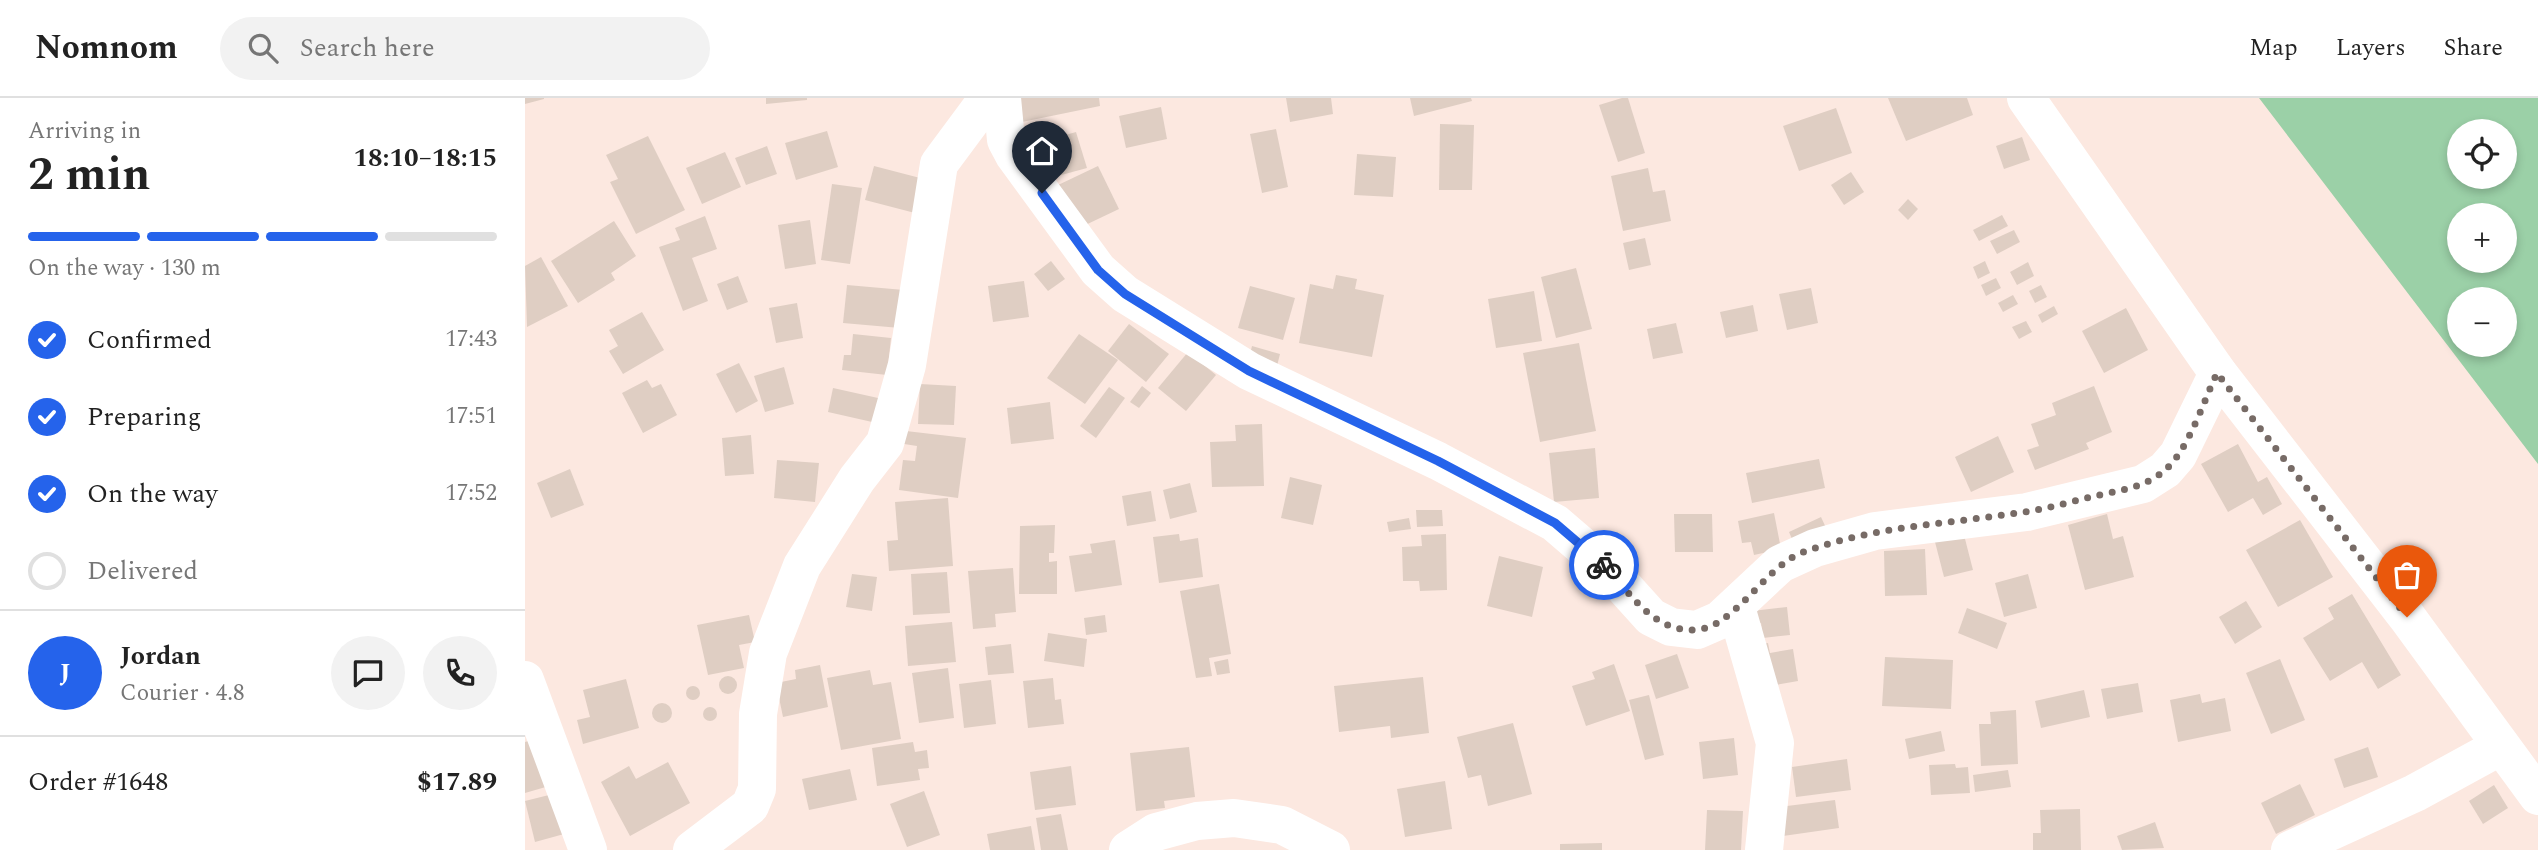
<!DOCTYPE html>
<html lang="en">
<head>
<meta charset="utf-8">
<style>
	:root { --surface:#fff; --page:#f2f2f2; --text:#222; --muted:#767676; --line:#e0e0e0; --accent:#2563eb }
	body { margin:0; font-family:Spectral,serif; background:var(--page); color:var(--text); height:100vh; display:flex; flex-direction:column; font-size:26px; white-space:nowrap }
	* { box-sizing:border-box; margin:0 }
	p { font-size:23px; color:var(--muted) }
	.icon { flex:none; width:38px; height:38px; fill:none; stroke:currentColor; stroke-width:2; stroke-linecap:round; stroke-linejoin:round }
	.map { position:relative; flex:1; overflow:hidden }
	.side { display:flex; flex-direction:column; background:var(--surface); width:525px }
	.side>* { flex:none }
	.fabs { position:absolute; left:1922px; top:21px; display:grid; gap:14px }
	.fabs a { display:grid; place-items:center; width:70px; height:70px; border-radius:50%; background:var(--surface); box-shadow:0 4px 10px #0003; font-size:35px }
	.pin { position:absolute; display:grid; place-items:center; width:60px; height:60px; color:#fff; margin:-72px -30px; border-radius:50% 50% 50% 0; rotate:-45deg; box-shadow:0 0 7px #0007 }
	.pin .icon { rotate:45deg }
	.courier { position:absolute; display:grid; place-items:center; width:70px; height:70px; margin:-35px; border:5px solid #2563eb; border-radius:50%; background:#fff; color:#222; box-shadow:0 2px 9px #0007 }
	.head em { font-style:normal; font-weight:700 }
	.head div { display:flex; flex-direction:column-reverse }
	.head { display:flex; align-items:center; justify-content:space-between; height:119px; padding:0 28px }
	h1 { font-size:46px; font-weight:700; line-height:52px }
	.bar { display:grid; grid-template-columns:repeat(4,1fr); gap:10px 7px; align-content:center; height:84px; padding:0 28px }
	.bar i { height:9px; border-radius:5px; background:var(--line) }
	.bar .current { background:var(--accent) }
	.bar p { grid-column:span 4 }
	.line { display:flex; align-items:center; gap:18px; padding:0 28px; border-top:2px solid var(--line) }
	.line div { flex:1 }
	.round { display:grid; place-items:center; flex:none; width:74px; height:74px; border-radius:37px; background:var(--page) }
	ol { padding:0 28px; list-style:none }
	li { display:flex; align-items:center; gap:21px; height:77px }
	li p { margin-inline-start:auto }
	li .icon { padding:7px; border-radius:50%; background:var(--accent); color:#fff; stroke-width:4 }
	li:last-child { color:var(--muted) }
	li i { width:38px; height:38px; border:4px solid var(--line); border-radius:50% }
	header { display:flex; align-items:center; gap:42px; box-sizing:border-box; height:98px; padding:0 35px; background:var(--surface); border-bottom:2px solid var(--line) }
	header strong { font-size:33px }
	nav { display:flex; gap:38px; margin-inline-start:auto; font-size:24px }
	.search { width:490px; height:63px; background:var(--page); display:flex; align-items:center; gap:18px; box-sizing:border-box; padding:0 24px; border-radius:38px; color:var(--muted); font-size:26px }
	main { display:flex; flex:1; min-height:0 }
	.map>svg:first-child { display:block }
</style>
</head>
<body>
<header>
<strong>Nomnom</strong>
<div class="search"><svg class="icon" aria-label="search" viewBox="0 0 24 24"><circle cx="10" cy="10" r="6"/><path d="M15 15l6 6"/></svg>Search here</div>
<nav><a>Map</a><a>Layers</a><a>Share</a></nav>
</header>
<main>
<section class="side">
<div class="head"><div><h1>2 min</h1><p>Arriving in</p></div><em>18:10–18:15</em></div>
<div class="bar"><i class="current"></i><i class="current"></i><i class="current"></i><i></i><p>On the way · 130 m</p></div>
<ol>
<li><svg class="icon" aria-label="check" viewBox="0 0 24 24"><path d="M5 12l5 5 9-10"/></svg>Confirmed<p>17:43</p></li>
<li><svg class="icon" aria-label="check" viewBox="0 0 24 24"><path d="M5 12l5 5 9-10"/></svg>Preparing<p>17:51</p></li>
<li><svg class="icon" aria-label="check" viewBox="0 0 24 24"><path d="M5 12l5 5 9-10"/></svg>On the way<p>17:52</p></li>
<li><i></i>Delivered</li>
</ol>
<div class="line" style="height:126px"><b class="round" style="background:var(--accent);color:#fff">J</b><div><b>Jordan</b><p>Courier · 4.8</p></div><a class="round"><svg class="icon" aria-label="chat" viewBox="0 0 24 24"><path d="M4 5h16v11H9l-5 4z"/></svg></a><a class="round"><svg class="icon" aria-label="phone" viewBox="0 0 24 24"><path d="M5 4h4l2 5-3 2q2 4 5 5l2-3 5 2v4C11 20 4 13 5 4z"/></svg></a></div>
<div class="line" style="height:91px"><div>Order #1648</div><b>$17.89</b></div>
</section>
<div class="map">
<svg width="2013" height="752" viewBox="0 0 2013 752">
	<rect width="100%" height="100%" fill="#fce8e0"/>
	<path fill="#9bd0a7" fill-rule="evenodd" d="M1734,0h279v366zM1934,33h45v46h-45zM1934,117h45v46h-45zM1934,201h45v46h-45z"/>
	<g fill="#dfcec3">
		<polygon points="0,0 19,0 19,1 0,6"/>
		<polygon points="241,0 282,0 282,2 241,6"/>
		<polygon points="492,0 574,0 575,8 497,24"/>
		<polygon points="761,0 806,0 808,16 765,24"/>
		<polygon points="885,0 946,0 947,3 889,18"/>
		<polygon points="1097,0 1103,0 1120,55 1093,64 1074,7"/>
		<polygon points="1363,0 1442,0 1448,17 1381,43"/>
		<polygon points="636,9 642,41 601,50 594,18"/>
		<polygon points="1311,10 1327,55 1274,73 1258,28"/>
		<polygon points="915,26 949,27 947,92 914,92"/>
		<polygon points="751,31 763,89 737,95 725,36"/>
		<polygon points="302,33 313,69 271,82 260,45"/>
		<polygon points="551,34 562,70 529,79 519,43"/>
		<polygon points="123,38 160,112 111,136 85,84 93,81 81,57"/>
		<polygon points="1497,39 1505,62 1479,71 1471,48"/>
		<polygon points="242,48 252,76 221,87 210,60"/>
		<polygon points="200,54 216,89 177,106 161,70"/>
		<polygon points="832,56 871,59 868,99 829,97"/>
		<polygon points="349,68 399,81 390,115 340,102"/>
		<polygon points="573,68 594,111 552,131 531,88"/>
		<polygon points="1123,70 1128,94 1140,92 1146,123 1098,133 1086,78"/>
		<polygon points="1326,74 1339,94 1319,107 1306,87"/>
		<polygon points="307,86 337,90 325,166 296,162"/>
		<polygon points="1383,101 1393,111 1383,122 1373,112"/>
		<polygon points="1477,117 1483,128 1454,143 1448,132"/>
		<polygon points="180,118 192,151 167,160 183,203 158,213 134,149 155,142 150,130"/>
		<polygon points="285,122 291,166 260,171 253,127"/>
		<polygon points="89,123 111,158 86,175 90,182 53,205 26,163"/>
		<polygon points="1489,132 1495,144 1472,156 1465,143"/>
		<polygon points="1120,140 1126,167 1104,172 1098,145"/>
		<polygon points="16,159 43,208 2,229 0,168"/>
		<polygon points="526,163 540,181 523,193 509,176"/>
		<polygon points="1460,163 1465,175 1453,181 1448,169"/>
		<polygon points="1503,164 1509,178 1492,187 1485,174"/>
		<polygon points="1051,170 1067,231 1031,240 1016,179"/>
		<polygon points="811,177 832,181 830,191 859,197 847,259 774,245 785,186 808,191"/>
		<polygon points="213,178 223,204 202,212 192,186"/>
		<polygon points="1471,180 1476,190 1461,198 1456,187"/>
		<polygon points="499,183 504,219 468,224 463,188"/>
		<polygon points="322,187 379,192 375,230 318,225"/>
		<polygon points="1516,187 1522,199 1510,205 1504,193"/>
		<polygon points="725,188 770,200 758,242 713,230"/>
		<polygon points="1286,190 1293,225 1262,232 1254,196"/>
		<polygon points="1009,193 1017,243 971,250 963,201"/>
		<polygon points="1488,197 1493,206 1478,214 1473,205"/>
		<polygon points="272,205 278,240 251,245 244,210"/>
		<polygon points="1228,207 1233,233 1201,240 1195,214"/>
		<polygon points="1529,208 1533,216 1517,225 1513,217"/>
		<polygon points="1601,210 1623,252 1579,275 1557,233"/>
		<polygon points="117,214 139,252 98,276 84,253 93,248 84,232"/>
		<polygon points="1501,223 1507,234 1494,241 1487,229"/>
		<polygon points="1151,225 1158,255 1128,261 1122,231"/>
		<polygon points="604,226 644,256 621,284 583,253"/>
		<polygon points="328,236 366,240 362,277 317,272 319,257 326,257"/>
		<polygon points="554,236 593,262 560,306 522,280"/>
		<polygon points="1054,245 1071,333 1015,344 998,255"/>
		<polygon points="727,248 755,256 752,268 724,260"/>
		<polygon points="663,254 691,277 661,313 633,290"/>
		<polygon points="214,265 233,303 211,315 191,276"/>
		<polygon points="259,269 269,306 240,314 229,278"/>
		<polygon points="122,282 127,290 136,286 152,317 118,335 97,295"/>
		<polygon points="395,286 431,288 429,327 393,326"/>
		<polygon points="617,288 626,295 614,310 605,304"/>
		<polygon points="1569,288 1587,334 1561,345 1564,351 1510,372 1502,352 1514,348 1506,326 1531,317 1527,305"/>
		<polygon points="584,289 600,300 571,340 555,328"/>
		<polygon points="308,290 362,302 356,326 303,314"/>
		<polygon points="525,304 529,341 486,346 482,310"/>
		<polygon points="737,326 739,388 687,389 685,344 711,343 710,327"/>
		<polygon points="381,333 441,340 433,400 374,392 378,362 390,363 392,348 379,346"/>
		<polygon points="226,337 229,376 200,378 197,340"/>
		<polygon points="1473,338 1489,374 1446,394 1430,359"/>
		<polygon points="1713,346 1733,384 1742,379 1757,406 1738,417 1728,400 1703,414 1676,366"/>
		<polygon points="1070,350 1074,400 1029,404 1024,355"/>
		<polygon points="1294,361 1300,390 1227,405 1221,375"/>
		<polygon points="252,362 294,365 290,404 249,400"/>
		<polygon points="45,371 59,407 26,420 12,385"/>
		<polygon points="765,379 797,387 788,427 756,420"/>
		<polygon points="665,385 672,414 645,421 638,392"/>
		<polygon points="626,393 631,423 602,428 597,398"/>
		<polygon points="423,400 428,468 364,473 362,443 373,442 370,404"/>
		<polygon points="891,412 917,412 918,428 892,429"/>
		<polygon points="1249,415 1256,451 1229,457 1226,444 1217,445 1213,423"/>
		<polygon points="1149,416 1187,416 1188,454 1150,454"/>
		<polygon points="1582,416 1588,441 1598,438 1609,479 1560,492 1543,427"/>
		<polygon points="1296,419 1303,434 1271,450 1264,434"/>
		<polygon points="884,420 886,431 864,434 862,424"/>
		<polygon points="1775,422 1808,479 1753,509 1721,452"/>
		<polygon points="530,427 529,455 524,455 524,464 532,463 532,496 494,496 495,428"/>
		<polygon points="654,436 655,443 673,440 678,479 634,485 628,439"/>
		<polygon points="921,436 922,492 895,493 894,483 878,483 877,449 897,448 896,437"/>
		<polygon points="1439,437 1448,472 1419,479 1410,444"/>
		<polygon points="590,442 597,487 550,494 544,458 567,455 565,446"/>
		<polygon points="1400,451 1402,497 1360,498 1359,453"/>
		<polygon points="974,458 1018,469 1007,519 962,508"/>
		<polygon points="488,470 491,514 470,516 471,529 448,531 443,473"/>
		<polygon points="422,474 425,515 388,517 386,476"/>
		<polygon points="327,476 352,479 347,513 321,509"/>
		<polygon points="1503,476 1512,510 1479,519 1470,485"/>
		<polygon points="694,486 706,556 684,560 687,578 671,580 655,493"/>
		<polygon points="1827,496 1876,577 1853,591 1837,564 1805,583 1778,540 1809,521 1803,510"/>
		<polygon points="1721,503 1737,529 1710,546 1694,519"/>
		<polygon points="1262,509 1265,537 1238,540 1236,525 1228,526 1227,513"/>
		<polygon points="1442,510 1482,525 1472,551 1433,535"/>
		<polygon points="224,517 230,544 214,547 219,570 183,577 172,527"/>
		<polygon points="580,517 582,534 561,537 559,520"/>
		<polygon points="427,524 431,564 383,568 380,528"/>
		<polygon points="523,535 562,541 559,569 519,563"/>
		<polygon points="1243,545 1245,555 1268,551 1273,583 1245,588 1236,546"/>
		<polygon points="486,546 489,575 463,577 460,549"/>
		<polygon points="1152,556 1164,590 1131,601 1120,567"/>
		<polygon points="1360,559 1428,562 1426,611 1357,608"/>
		<polygon points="703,561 705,575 692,577 689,564"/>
		<polygon points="1755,561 1780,622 1746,636 1721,575"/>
		<polygon points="1089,566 1105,613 1061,628 1047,588 1070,581 1067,574"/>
		<polygon points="295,567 303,609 258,619 251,585 271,581 270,572"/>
		<polygon points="423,570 429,620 394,625 387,575"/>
		<polygon points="345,572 348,587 366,584 376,641 316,652 302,580"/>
		<circle cx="203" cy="587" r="9"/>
		<polygon points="898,579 904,635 866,640 865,628 814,634 809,588"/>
		<polygon points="528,580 530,602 536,601 539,626 503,630 498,583"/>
		<polygon points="101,581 114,630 58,646 52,622 65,619 58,592"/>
		<polygon points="466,582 471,626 439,630 434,586"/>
		<polygon points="1613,585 1618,614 1582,621 1576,591"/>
		<circle cx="168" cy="595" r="7"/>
		<polygon points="1559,592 1565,619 1516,630 1510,603"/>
		<polygon points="1675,596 1677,605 1700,600 1706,633 1653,644 1645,602"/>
		<polygon points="1124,597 1139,657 1120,662 1104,602"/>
		<circle cx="137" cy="615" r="10"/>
		<circle cx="185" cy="616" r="7"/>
		<polygon points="1491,612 1493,666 1456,668 1454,626 1466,626 1465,614"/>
		<polygon points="988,625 1007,696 963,708 956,677 943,680 932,639"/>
		<polygon points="1416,633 1420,653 1384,661 1380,641"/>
		<polygon points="1209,640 1213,677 1178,681 1174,644"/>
		<polygon points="10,641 31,686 0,695 0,644"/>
		<polygon points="388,644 390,654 402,652 404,670 393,671 395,682 352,688 347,650"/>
		<polygon points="664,649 670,699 639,703 640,710 611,713 605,655"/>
		<polygon points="1843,649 1853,679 1819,690 1809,661"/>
		<polygon points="1322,661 1326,692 1271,699 1267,669"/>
		<polygon points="143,664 165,705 105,738 76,684 104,668 111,681"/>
		<polygon points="1430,666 1431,670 1443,669 1445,695 1406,697 1404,667"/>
		<polygon points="546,668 551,707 510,712 505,674"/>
		<polygon points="325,671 332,702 284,712 277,681"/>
		<polygon points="1483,672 1486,689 1450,694 1448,677"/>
		<polygon points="920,683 927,731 880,739 872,691"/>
		<polygon points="1775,686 1790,717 1751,736 1736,705"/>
		<polygon points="1969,687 1983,710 1958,726 1944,703"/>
		<polygon points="40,693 50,733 10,744 0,703"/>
		<polygon points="399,693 415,737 382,749 365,706"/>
		<polygon points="1310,702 1314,730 1258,738 1254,709"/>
		<polygon points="1555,711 1556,752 1508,752 1508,735 1516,735 1515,712"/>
		<polygon points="1182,712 1218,713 1216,752 1180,752"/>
		<polygon points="536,716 543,752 516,752 511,720"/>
		<polygon points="1630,724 1639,750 1597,752 1592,738"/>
		<polygon points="506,728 510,752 465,752 462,736"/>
		<polygon points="1077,745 1077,752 1035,752 1035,746"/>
	</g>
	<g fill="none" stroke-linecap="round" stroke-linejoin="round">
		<g stroke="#fff" stroke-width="38">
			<polyline points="477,0 481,42 489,57 573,172 600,196 724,273 913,363 1030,425 1080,468 1126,519 1146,529 1172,532 1195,522 1255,466 1290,450 1350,433 1502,414 1618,386 1640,372 1653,357 1693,275"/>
			<polyline points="1501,0 1693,275 1882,519 2013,698"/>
			<polyline points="1211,509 1250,645 1239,752"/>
			<polyline points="0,582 63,752"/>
			<polyline points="167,752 225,708 232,691 233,616 243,555 277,468 332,381 360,345 382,267 414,66 463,0"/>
			<polyline points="603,752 631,734 672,723 709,720 757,727 806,752"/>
			<polyline points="1765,752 1890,695 1976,648"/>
		</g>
	</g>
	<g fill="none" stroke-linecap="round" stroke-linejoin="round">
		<path stroke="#776b66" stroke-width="7" stroke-dasharray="0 12.6" d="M1079,467c26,28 49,67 91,65 39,-2 69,-62 106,-77 71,-27 148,-29 223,-41 23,-3 45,-10 67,-15 25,-6 54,-9 74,-27 23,-19 39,-70 52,-97l190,244"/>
		<polyline stroke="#2563eb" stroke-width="9" points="517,95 573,172 600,196 724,273 913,363 1030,425 1079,467"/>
	</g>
</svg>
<div class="fabs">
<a><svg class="icon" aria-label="locate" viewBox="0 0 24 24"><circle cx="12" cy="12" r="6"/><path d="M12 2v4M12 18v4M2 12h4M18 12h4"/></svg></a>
<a>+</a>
<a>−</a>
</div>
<div class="pin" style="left:1882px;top:519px;background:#ea580c"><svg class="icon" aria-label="bag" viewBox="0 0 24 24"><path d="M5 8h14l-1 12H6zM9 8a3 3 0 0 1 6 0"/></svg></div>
<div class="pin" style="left:517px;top:95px;background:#1f2937"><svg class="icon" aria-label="home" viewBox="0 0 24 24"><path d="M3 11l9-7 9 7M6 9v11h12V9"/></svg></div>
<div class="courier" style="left:1079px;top:467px"><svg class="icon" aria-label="bike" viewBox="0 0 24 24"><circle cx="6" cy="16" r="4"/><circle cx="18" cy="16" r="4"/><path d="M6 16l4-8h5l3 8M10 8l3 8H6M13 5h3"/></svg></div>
</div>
</main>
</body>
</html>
